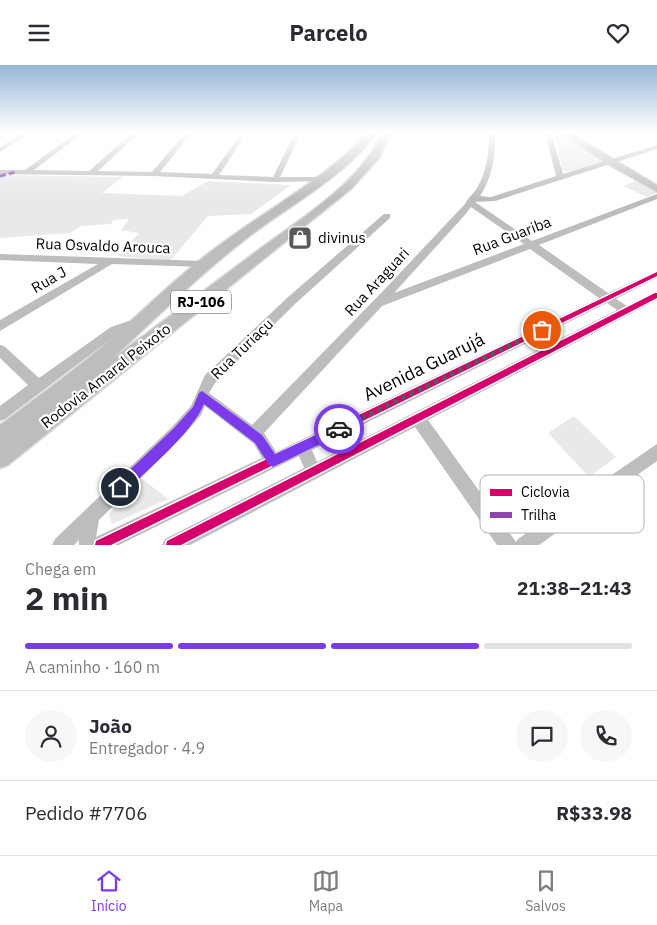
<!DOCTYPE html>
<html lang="pt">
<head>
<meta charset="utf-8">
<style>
	:root { --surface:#fff; --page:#f7f7f7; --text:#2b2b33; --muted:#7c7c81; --line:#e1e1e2; --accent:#7c3aed }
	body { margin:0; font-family:"IBM Plex Sans",sans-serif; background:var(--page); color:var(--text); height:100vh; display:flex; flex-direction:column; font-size:19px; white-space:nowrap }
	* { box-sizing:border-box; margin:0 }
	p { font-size:16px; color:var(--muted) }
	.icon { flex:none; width:28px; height:28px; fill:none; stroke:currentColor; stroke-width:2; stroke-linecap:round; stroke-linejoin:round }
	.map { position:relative; height:480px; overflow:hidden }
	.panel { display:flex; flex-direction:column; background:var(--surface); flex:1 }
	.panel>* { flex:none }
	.pin { position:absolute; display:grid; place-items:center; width:42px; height:42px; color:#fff; margin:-21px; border:2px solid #fff; border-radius:50%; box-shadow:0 1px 5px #0007 }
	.courier { position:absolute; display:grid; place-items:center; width:50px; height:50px; margin:-25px; border:4px solid #7c3aed; border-radius:50%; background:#fff; color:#222; box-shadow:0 1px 6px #0007 }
	.overview em { font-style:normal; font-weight:700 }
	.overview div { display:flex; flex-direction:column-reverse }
	.overview { display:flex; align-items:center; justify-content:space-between; height:85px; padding:0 25px }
	h1 { font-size:32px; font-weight:700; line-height:38px }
	.bar { display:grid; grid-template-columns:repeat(4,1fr); gap:8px 5px; align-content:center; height:60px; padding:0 25px }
	.bar i { height:6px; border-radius:4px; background:var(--line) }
	.bar .selected { background:var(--accent) }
	.bar p { grid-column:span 4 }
	.line { display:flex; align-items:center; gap:12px; padding:0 25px; border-top:1px solid var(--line) }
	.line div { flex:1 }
	.round { display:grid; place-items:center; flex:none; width:52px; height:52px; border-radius:26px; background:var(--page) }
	header { display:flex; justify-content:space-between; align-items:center; height:65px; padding:0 25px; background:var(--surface); font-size:22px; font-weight:700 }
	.tab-bar { display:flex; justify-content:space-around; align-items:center; height:70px; border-top:1px solid var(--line); background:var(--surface); font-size:14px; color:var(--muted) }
	.tab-bar a { display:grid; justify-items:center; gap:2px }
	.tab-bar .selected { color:var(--accent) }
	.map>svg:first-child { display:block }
</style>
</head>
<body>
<header><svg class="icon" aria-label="menu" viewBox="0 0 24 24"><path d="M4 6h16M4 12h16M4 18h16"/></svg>Parcelo<svg class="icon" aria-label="heart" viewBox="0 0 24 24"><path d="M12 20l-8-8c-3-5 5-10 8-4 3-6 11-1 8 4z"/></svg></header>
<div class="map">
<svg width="657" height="480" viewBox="0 0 657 480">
	<rect width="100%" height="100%" fill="#fff"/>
	<g fill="#e9e9e9">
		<polygon points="555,68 559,68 605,97 568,107 562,105"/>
		<polygon points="0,110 123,112 102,128 182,131 208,116 291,120 251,149 208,151 170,196 118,191 139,168 121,165 129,154 113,155 111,159 81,161 70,168 0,173"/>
		<polygon points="635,116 657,126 657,128 647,132 623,121"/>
		<polygon points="574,351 616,392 589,412 548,368"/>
		<polygon points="141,413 168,434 112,459 109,449"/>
	</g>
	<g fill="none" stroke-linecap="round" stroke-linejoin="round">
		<g stroke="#dbdbdb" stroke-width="2">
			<polygon id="major" points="561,68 571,68 657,120 657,127 607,99"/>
		</g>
		<g stroke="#dbdbdb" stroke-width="3">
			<path id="highway" d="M368,68h9c-34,45 -86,71 -130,105 -48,37 -90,79 -134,120 47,-34 93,-69 140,-104 44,-33 107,-70 129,-121h9l-12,25 -27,30 -344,277 -8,3v-43c30,-23 61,-45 91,-69 37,-30 70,-65 108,-95 55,-45 120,-76 169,-128z"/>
		</g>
		<g fill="#bdbdbd" fill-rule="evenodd">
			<polygon points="23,68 31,68 0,87 0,82"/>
			<polygon points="76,68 83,68 34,105 89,106 132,68 139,68 98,106 152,107 185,68 192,68 160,107 212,109 240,70 242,69 245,71 219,110 273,112 293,72 296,70 299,72 280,112 324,112 328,114 324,116 275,117 154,111 0,109 0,105 25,105"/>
			<path d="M489,68h6c0,24 -2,43 -15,63l11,1 65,-21 -11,-43h6l12,41 94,-29v4l-162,52 -20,1 57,39 125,-47v5l-118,46 69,48 49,-22v7l-41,21 11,7 30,-15v9l-229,120 88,122 2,-3 139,-95v17l-118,84h-42l-82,-118 -225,118h-28l3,-6 139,-71 -5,-12 -180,89h-40v-5l-5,5h-22l3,-6 117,-112 19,-21 14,-31 82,-77 97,-84h6v4l-95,86 -80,79 -6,10 43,32 131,-134 82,-87c3,-6 8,-10 12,-16 10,-17 12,-35 12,-55zM471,142l53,37 -130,49 70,-77zM530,184l69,49 -323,154 -12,-19 118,-127zM607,238l10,7 -300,152 -5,-12zM205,341l49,38 8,14 -166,79 3,-17 83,-83 19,-22z"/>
			<polygon points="0,189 204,196 209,199 204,202 112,199 0,266 0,255 98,199 0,195"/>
			<polygon points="138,253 142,255 144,258 142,261 119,268 5,354 0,356 0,341 28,320 0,293 0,280 4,281 39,313 111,262"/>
		</g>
		<use href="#major" fill="#bdbdbd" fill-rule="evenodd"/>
		<use href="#highway" fill="#bdbdbd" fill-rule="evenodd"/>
		<polyline stroke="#8e44ad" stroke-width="3" stroke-dasharray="6 3" stroke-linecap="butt" points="0,111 16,107"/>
		<g stroke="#fff" stroke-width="3">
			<g id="cycleway">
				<polygon points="657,207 657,211 111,480 95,480 96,476"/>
				<polygon points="655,228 657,228 657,233 181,480 166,480 167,476"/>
			</g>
		</g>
		<use href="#cycleway" fill="#d6006c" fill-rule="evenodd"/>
	</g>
	<linearGradient id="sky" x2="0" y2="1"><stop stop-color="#96b7d6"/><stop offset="0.5" stop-color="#fff"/><stop offset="1" stop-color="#fff" stop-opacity="0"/></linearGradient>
	<rect width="657" height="135" fill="url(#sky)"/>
	<path fill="#7c3aed" d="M202,326l60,44 13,19 64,-30 4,1 1,4 -1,4 -70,34 -4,-2 -14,-22 -51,-39c-11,28 -56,65 -79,88l-5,1 -4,-1 -2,-5 2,-4 58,-55 19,-21 6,-14z"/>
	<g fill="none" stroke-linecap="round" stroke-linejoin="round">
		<polyline stroke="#595959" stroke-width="5" stroke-dasharray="0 9" points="339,364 542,265"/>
	</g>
	<defs>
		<g id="shop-square" transform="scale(1.25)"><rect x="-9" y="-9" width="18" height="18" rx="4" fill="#595959" stroke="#fff"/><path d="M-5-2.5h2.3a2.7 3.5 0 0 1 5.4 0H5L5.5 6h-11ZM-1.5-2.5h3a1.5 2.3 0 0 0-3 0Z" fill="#fff"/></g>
	</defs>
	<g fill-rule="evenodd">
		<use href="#shop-square" x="300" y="173"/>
	</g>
	<g text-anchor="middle" stroke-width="4.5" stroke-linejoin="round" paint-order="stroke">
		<rect fill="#fff" stroke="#4c4c4c" stroke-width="1" x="171" y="225.5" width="60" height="23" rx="4"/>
		<g font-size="14" font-weight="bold" fill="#000">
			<text x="201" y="242">RJ-106</text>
		</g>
		<g font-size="15" fill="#000" stroke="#fff">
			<text transform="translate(512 171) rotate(-21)" y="5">Rua Guariba</text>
			<text transform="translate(103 181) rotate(2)" y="5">Rua Osvaldo Arouca</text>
			<text transform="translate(49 215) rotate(-30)" y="5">Rua J</text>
			<text transform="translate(377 217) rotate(-47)" y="5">Rua Araguari</text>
			<text transform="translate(242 284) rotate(-44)" y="5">Rua Turiaçu</text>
			<text transform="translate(106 311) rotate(-38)" y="5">Rodovia Amaral Peixoto</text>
		</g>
		<g font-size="15" fill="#000" stroke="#fff" text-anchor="start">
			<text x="318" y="178">divinus</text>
		</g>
		<g font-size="18" fill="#000" stroke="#fff">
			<text transform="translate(424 302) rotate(-26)" y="6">Avenida Guarujá</text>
		</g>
	</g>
	<rect x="480" y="410" width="164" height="58" rx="8" fill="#fff" stroke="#b2b2b2" stroke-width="1"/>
	<rect x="490" y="424" width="22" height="7" fill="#d6006c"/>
	<rect x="490" y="447" width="22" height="6" fill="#8e44ad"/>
	<g font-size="14" fill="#000">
		<text x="521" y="432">Ciclovia</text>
		<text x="521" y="455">Trilha</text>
	</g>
</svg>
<div class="pin" style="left:542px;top:265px;background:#ea580c"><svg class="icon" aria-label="bag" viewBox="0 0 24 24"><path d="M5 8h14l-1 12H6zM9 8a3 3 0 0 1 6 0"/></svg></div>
<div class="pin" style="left:120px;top:422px;background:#1f2937"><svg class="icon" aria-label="home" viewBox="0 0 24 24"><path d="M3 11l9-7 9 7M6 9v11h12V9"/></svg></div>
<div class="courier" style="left:339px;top:364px"><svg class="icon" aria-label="car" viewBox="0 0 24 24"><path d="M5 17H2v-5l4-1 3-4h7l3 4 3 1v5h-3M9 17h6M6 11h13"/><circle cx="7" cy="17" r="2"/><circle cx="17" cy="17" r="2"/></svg></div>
</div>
<section class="panel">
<div class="overview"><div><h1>2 min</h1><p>Chega em</p></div><em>21:38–21:43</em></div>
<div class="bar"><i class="selected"></i><i class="selected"></i><i class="selected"></i><i></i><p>A caminho · 160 m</p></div>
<div class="line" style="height:90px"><a class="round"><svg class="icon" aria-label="person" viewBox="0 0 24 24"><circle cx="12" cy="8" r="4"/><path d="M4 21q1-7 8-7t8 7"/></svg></a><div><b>João</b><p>Entregador · 4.9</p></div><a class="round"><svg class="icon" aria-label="chat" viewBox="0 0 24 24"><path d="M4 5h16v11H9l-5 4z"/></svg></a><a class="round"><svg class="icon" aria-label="phone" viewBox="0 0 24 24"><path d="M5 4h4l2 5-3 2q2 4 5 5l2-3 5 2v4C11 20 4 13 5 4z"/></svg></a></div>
<div class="line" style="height:65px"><div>Pedido #7706</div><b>R$33.98</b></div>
</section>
<nav class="tab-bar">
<a class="selected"><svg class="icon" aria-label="home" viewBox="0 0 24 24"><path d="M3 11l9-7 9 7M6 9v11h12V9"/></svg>Início</a>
<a><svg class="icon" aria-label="map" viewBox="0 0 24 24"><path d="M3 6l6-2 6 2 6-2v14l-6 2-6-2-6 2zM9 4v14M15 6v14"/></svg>Mapa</a>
<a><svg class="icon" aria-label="saved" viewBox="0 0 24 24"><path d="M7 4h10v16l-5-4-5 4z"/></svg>Salvos</a>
</nav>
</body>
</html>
